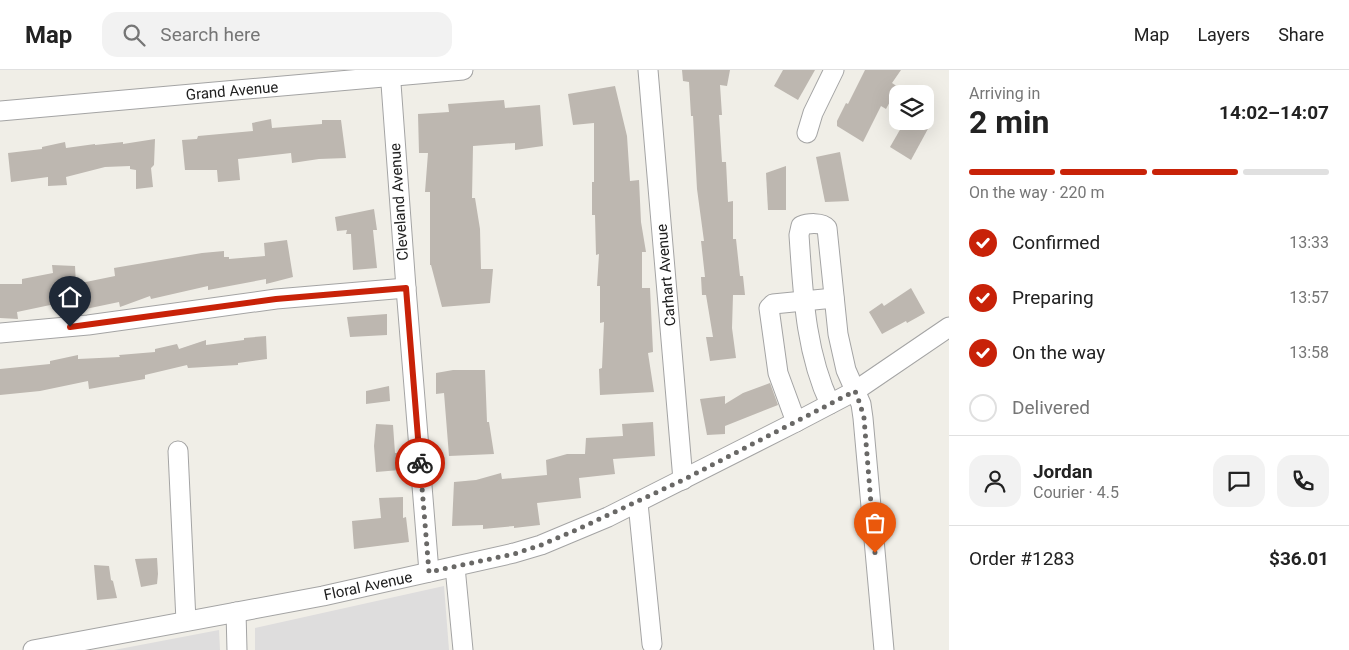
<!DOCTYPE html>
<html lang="en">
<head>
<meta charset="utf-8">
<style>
	:root { --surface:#fff; --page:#f2f2f2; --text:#222; --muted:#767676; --line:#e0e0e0; --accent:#c82208 }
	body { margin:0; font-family:Roboto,sans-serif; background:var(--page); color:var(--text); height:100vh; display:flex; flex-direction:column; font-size:19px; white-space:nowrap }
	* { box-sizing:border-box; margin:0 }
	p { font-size:16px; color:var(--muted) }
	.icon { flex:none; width:28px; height:28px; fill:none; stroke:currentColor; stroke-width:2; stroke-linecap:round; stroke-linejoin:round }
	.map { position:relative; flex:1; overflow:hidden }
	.side { display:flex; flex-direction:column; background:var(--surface); width:400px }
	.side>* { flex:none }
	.controls { position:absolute; left:889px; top:15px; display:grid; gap:10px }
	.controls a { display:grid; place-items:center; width:45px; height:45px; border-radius:10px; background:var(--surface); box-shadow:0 5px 20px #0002; font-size:25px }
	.pin { position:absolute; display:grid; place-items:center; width:42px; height:42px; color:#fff; margin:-51px -21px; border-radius:50% 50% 50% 0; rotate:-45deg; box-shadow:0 0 5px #0007 }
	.pin .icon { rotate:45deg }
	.courier { position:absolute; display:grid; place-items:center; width:50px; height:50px; margin:-25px; border:4px solid #c82208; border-radius:50%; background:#fff; color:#222; box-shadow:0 1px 6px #0007 }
	.head em { font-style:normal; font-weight:700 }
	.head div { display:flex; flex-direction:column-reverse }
	.head { display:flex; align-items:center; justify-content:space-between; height:85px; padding:0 20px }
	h1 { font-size:32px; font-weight:700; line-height:38px }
	.bar { display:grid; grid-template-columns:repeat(4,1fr); gap:8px 5px; align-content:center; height:60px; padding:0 20px }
	.bar i { height:6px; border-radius:4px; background:var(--line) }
	.bar .current { background:var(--accent) }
	.bar p { grid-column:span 4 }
	.line { display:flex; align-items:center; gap:12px; padding:0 20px; border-top:1px solid var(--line) }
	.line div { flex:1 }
	.round { display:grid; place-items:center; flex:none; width:52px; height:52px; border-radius:15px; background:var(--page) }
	ol { padding:0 20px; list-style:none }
	li { display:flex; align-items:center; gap:15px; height:55px }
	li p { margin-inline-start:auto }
	li .icon { padding:5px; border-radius:50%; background:var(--accent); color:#fff; stroke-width:4 }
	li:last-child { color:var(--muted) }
	li i { width:28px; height:28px; border:2px solid var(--line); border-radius:50% }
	header { display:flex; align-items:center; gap:30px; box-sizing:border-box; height:70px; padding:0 25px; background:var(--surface); border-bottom:1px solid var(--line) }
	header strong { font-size:24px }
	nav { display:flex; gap:28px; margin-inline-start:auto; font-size:18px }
	.search { width:350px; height:45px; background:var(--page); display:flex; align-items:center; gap:12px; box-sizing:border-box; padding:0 18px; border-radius:15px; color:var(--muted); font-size:19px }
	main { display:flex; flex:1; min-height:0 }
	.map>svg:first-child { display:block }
</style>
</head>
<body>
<header>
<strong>Map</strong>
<div class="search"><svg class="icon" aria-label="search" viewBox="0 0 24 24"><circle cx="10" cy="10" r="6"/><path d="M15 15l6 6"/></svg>Search here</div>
<nav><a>Map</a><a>Layers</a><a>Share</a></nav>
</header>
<main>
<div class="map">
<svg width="949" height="580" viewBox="0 0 949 580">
	<rect width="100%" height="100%" fill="#f0eee7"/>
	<g fill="#dedddd">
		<polygon points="444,516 449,580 255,580 255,558"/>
		<polygon points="219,560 220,580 114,580"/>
	</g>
	<g fill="#bdb7b0">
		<polygon points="682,0 730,0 727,16 720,15 722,45 719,45 722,92 726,92 728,132 733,131 733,169 736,169 740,206 743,206 745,225 733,225 732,258 736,288 710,291 706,267 713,267 706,225 702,225 701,207 705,207 701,171 704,171 697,119 693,46 691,46 689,12 683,11"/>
		<polygon points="783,0 815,0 798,30 774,16"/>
		<polygon points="865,0 901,0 892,13 898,17 886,39 881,36 863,72 837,56 837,51 846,33 848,34"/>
		<polygon points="615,16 627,66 630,111 639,110 641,152 646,182 642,182 642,218 650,218 653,282 648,283 654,322 600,325 599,299 602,298 604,252 600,253 600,216 597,216 599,184 596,185 595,145 592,145 592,112 594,112 594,53 573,55 568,24"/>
		<polygon points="504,30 505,38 540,35 543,76 515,80 515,73 473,76 472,128 475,128 480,159 481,199 493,199 490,233 442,237 431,195 430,195 430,122 425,122 428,83 419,83 418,44 449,42 448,34"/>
		<polygon points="271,49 272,58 322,54 322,50 341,50 346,88 319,89 292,93 291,83 238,89 240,110 218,112 217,100 185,100 182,70 197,69 198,66 253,61 252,53"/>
		<polygon points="905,51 921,51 929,57 911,90 890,77"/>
		<polygon points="155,69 154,95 151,98 153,117 136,119 136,100 130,99 130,96 105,97 66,107 67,115 48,116 48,107 11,112 8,83 42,79 42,77 65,72 66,78 95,74 95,75 123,72 123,74"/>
		<polygon points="840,82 849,131 825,132 816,87"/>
		<polygon points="786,96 786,140 768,140 766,103"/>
		<polygon points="374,139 377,160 373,160 377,198 353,200 351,164 346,164 347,160 337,161 335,147"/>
		<polygon points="287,170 293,207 266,214 266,209 208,220 208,216 151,229 150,226 120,237 119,232 76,241 56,242 55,234 17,242 18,249 0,248 0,214 22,214 22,209 53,203 52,195 75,196 76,214 115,206 114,198 202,183 224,181 224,187 229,187 229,189 265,186 264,173"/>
		<polygon points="911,218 925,243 907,253 906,251 882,264 869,242 882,233 884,236"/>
		<polygon points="387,244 387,265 350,267 347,247"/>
		<polygon points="266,266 267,289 238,293 238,295 188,298 187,295 145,305 145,309 89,319 88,311 40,321 0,325 0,299 50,294 50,291 78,285 78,289 120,287 119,285 155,282 155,279 177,274 179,279 206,270 206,275 244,270 244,268"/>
		<polygon points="453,300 485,300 487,352 489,352 494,384 449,386 444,323 436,324 436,303"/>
		<polygon points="770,313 778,335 725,356 725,364 707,365 700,329 725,326 725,334 743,323"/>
		<polygon points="389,316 390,331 366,334 366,321"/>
		<polygon points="653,352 655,386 613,389 615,404 579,408 581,428 537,433 540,455 514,458 514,456 483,459 483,455 452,456 454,412 476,410 501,403 502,409 547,405 546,390 567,384 585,384 586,368 623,366 622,354"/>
		<polygon points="376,354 393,355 395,383 400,383 400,400 376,402 374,376"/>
		<polygon points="403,427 403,448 406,447 409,472 354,479 352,451 381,448 379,428"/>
		<polygon points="157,488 158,504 157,514 141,517 135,489"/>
		<polygon points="94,495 109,496 111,510 113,511 117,528 97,530"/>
	</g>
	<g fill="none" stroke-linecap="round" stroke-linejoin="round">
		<g stroke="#a4a4a4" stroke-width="21">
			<g id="minor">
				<polyline points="390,0 406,218 429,502"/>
				<polyline points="648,0 683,410"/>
				<polyline points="0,41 463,0"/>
				<polyline points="807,63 813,43 834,0"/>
				<polyline points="0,263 88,255 276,229 406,218"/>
				<path d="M830,334c-25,-53 -27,-112 -31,-169l2,-9c7,-3 21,-4 26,2l11,106 8,36 15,34 2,14 21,232"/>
				<polyline points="796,352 778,303 769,238 773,234 834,228"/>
				<polyline points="178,381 186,551"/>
				<polyline points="638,433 652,574"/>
				<polyline points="455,497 463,580"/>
				<polyline points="236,542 237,580"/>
				<polyline points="33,580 323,526 514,483 541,475 608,447 796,352 855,321 949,257"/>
			</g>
		</g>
		<use href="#minor" stroke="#fff" stroke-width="19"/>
	</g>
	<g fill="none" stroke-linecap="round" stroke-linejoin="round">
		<polyline stroke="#696866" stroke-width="5" stroke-dasharray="0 9" points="420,393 429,502 514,484 541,475 574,461 683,410 855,321 860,334 864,348 875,483"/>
		<polyline stroke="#c82208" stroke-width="6" points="70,257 276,229 406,218 420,393"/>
	</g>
	<g text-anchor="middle" stroke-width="4.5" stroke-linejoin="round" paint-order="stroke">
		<g font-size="15" fill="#202020" stroke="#fff">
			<text transform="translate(232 21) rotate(-5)" y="5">Grand Avenue</text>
			<text transform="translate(399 132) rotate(-94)" y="5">Cleveland Avenue</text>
			<text transform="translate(666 205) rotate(-95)" y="5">Carhart Avenue</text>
			<text transform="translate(368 516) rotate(-12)" y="5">Floral Avenue</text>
		</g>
	</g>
</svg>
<div class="controls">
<a><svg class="icon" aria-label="layers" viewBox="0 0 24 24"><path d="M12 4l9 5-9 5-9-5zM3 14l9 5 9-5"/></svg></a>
</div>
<div class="pin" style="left:875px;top:483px;background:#ea580c"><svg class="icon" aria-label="bag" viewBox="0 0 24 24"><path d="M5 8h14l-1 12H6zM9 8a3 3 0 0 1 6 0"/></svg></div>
<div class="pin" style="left:70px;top:257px;background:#1f2937"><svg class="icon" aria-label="home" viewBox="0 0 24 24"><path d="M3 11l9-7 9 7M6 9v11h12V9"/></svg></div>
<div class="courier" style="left:420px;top:393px"><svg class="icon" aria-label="bike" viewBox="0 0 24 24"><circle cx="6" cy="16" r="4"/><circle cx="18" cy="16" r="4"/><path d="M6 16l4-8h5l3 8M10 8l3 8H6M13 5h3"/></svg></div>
</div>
<section class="side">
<div class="head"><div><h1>2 min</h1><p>Arriving in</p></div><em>14:02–14:07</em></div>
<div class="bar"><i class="current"></i><i class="current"></i><i class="current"></i><i></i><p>On the way · 220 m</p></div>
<ol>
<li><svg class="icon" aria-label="check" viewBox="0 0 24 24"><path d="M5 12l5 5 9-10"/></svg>Confirmed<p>13:33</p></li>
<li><svg class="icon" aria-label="check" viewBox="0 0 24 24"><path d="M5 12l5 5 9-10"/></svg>Preparing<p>13:57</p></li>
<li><svg class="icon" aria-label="check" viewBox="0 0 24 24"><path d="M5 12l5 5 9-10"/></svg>On the way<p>13:58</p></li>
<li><i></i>Delivered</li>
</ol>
<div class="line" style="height:90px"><a class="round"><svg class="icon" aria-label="person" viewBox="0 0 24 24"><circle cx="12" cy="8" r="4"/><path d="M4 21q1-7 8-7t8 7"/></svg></a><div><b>Jordan</b><p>Courier · 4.5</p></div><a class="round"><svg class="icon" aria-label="chat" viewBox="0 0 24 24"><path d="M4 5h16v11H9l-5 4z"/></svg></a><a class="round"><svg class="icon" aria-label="phone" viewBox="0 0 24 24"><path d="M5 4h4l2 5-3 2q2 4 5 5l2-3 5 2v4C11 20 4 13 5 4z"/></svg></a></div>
<div class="line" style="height:65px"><div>Order #1283</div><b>$36.01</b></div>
</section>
</main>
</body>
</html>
